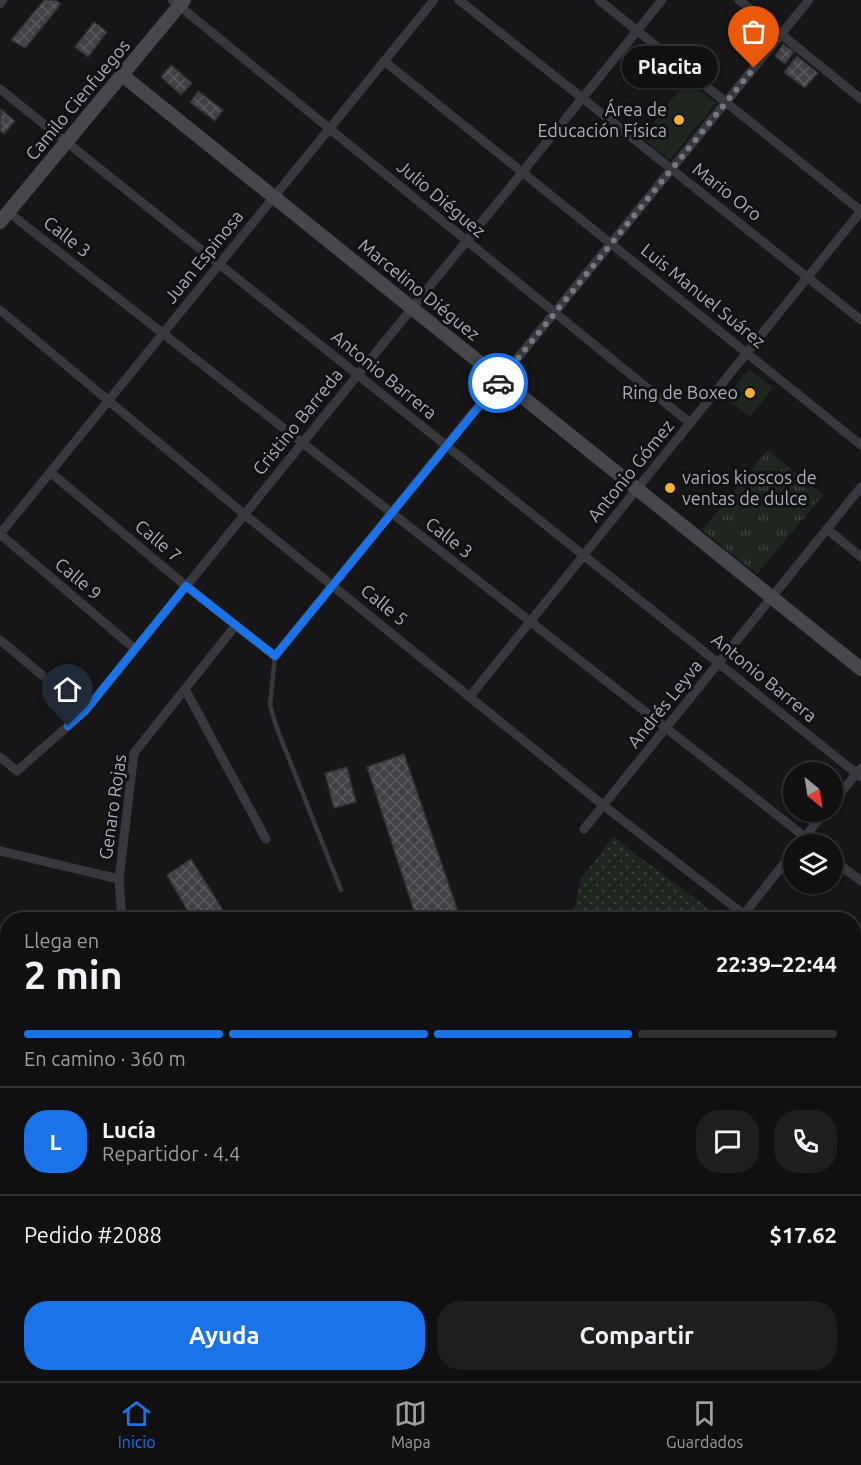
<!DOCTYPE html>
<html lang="es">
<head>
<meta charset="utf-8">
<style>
	:root { --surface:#101012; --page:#1e1e20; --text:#f1f3f6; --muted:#9c9d9f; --line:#303032; --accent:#1a73e8 }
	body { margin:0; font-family:Ubuntu,sans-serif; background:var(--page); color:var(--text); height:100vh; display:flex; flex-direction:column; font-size:22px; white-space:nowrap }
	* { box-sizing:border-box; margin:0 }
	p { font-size:20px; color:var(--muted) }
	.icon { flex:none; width:33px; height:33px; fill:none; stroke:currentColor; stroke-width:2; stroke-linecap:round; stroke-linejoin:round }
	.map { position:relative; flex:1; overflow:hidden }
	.panel { position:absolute; left:0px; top:912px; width:861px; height:470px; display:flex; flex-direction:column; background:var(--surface); border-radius:24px 24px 0 0; box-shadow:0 2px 4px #0004,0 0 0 2px var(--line) }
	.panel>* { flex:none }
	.needle { width:39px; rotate:150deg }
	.fabs { position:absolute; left:783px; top:762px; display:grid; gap:12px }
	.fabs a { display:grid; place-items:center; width:60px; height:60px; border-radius:50%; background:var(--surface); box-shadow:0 2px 4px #0004,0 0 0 2px var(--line); font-size:30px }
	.pin { position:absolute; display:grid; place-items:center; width:51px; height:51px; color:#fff; margin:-62px -26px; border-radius:50% 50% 50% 0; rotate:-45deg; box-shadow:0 0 6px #0007 }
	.pin .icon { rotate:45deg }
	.courier { position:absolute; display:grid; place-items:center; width:60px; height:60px; margin:-30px; border:4px solid #1a73e8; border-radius:50%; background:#fff; color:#222; box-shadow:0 2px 8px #0007 }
	.bubble { position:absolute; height:42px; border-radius:21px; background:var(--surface); box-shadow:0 2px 4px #0004,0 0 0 2px var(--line); font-size:20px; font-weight:700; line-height:42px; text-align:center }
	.head em { font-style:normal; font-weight:700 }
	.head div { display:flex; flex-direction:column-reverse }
	.head { display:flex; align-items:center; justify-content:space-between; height:102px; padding:0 24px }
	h1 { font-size:39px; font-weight:700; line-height:45px }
	.bar { display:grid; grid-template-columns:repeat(4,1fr); gap:9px 6px; align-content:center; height:72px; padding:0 24px }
	.bar i { height:8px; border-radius:4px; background:var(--line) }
	.bar .current { background:var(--accent) }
	.bar p { grid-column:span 4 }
	.line { display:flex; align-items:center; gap:15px; padding:0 24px; border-top:2px solid var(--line) }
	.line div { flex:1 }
	.round { display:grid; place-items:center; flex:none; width:63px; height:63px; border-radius:24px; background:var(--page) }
	.button { display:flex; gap:12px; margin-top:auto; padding:12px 24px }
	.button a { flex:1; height:69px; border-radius:24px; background:var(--accent); color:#fff; font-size:24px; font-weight:700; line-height:69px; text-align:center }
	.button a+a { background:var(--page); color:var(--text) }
	.dock { display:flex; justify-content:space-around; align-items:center; height:84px; border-top:2px solid var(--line); background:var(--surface); font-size:16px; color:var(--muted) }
	.dock a { display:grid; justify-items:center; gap:3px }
	.dock .current { color:var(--accent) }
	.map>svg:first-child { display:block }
</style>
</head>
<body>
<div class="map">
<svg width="861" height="1381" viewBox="0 0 861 1381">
	<defs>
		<pattern id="grass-tufts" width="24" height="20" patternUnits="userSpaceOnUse" patternTransform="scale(1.5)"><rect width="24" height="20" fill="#1e261f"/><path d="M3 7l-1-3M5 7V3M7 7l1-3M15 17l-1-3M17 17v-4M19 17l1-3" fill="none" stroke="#3c433d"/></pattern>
		<pattern id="garden-dots" width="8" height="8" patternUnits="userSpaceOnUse" patternTransform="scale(1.5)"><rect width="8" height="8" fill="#1e261f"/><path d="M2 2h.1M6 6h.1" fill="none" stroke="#3c433d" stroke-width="1.8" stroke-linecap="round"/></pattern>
		<pattern id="building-cross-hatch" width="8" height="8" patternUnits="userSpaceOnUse" patternTransform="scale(1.5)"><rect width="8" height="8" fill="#404145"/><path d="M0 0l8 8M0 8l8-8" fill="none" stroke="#595a5e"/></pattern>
	</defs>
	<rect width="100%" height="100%" fill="#161618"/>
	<polygon fill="url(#grass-tufts)" points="768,450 823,495 757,574 702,530"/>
	<polygon fill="url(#garden-dots)" points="613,837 722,919 571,919 581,879"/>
	<g fill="#1e261f">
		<polygon points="687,80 716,103 670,160 642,138"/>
		<polygon points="749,369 773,388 750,417 726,398"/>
	</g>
	<g fill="url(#building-cross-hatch)" stroke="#303034" stroke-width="1.5">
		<polygon points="44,0 56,0 61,4 25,48 11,40"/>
		<polygon points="94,22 107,32 88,57 75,47"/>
		<polygon points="783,44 794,52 785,64 775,56"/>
		<polygon points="797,56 818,73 805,88 784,72"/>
		<polygon points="171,65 192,83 181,95 161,77"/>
		<polygon points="198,91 223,110 215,121 190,102"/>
		<polygon points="1,109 15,121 4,134 0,131"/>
		<polygon points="404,754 461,920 417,920 367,767"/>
		<polygon points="347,767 356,802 334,808 325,773"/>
		<polygon points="191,859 229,920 193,920 167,875"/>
		<polygon points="0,1147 8,1153 8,1243 0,1237"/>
	</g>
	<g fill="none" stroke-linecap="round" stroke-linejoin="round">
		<polyline stroke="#37383d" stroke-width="4.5" points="275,656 270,705 276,726 341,890"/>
		<g stroke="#37383d" stroke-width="9">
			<polyline points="172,0 690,423"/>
			<polyline points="459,0 861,320"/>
			<polyline points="599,0 861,211"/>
			<polyline points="739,0 861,99"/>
			<polyline points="0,4 3,0"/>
			<polyline points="384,61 861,445"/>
			<polyline points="0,89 861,777"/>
			<polyline points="8,212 814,844"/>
			<polyline points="0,310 244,514 603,805 751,920"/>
			<polyline points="50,472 186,586 275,656 809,0"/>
			<polyline points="827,529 861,557"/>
			<polyline points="0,640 85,711"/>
			<polyline points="135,649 0,534 434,0"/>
			<polyline points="185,689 266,839"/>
			<polyline points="471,695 861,211"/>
			<polyline points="0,757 17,771 85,711 662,0"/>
			<polyline points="832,803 861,768"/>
			<polyline points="584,829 861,487"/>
			<polyline points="799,844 825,812"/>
			<polyline points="0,851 119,879"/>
			<polyline points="832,859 861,881"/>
			<polyline points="744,914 794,851"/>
			<polyline points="122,920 119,879 134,753 236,625"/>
			<polyline points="0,976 8,982"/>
			<polyline points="854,1000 861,1006"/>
			<polyline points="854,1052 861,1043"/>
			<polyline points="854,1102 861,1108"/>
			<polyline points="0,1112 8,1119"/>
			<polyline points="854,1212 861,1218"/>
			<polyline points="854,1324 861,1330"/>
			<polyline points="194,1374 203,1381"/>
			<polyline points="356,1374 366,1381"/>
			<polyline points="500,1374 509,1381"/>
			<polyline points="643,1374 652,1381"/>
			<polyline points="786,1374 795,1381"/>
			<polyline points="69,1381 75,1374"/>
			<polyline points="585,1381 591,1374"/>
		</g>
		<g stroke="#45474d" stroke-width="14">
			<polyline points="122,75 861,669"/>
			<polyline points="0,222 184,0"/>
			<polyline points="854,1346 861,1336"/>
			<polyline points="826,1381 831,1374"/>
		</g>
	</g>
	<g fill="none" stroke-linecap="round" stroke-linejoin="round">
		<polyline stroke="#757880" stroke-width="6" stroke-dasharray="0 10.8" points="498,383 754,68"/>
		<polyline stroke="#1a73e8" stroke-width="8" points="68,726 85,711 186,586 275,656 498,383"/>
	</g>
	<g fill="#f2b134" stroke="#111113" stroke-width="2">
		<circle cx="679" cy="120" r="6"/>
		<circle cx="750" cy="393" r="6"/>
		<circle cx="670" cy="488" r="6"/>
	</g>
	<g text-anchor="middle" stroke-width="6" stroke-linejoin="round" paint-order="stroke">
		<g font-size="18" fill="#a8adb8" stroke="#111113">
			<text transform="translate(78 100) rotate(-50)" y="6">Camilo Cienfuegos</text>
			<text transform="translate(727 192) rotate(38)" y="6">Mario Oro</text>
			<text transform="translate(441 199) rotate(40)" y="6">Julio Diéguez</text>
			<text transform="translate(67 237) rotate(38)" y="6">Calle 3</text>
			<text transform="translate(204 257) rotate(-51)" y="6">Juan Espinosa</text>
			<text transform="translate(419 290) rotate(39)" y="6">Marcelino Diéguez</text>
			<text transform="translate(703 296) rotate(39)" y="6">Luis Manuel Suárez</text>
			<text transform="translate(384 375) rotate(39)" y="6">Antonio Barrera</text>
			<text transform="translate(298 422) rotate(-51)" y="6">Cristino Barreda</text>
			<text transform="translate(631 471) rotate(-51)" y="6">Antonio Gómez</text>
			<text transform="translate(449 538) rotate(38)" y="6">Calle 3</text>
			<text transform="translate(158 541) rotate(40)" y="6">Calle 7</text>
			<text transform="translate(78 579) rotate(40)" y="6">Calle 9</text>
			<text transform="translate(384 605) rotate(39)" y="6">Calle 5</text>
			<text transform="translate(764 678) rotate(39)" y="6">Antonio Barrera</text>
			<text transform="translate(665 704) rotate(-51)" y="6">Andrés Leyva</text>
			<text transform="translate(113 807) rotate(-82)" y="6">Genaro Rojas</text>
		</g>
		<g font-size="18" fill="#a8adb8" stroke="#111113" text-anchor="end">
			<text x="667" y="116">Área de<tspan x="667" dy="21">Educación Física</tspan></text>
			<text x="738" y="399">Ring de Boxeo</text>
			<text x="682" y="484" text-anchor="start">varios kioscos de<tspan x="682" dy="21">ventas de dulce</tspan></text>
		</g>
	</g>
</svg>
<div class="fabs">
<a><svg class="needle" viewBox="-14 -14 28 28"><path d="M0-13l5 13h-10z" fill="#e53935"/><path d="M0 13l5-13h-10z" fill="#9c9d9f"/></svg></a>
<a><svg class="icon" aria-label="layers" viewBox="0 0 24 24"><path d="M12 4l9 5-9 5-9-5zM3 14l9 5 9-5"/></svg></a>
</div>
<div class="pin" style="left:754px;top:68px;background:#ea580c"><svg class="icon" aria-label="bag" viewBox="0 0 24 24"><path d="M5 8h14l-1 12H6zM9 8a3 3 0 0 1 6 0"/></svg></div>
<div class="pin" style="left:68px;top:726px;background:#1f2937"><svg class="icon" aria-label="home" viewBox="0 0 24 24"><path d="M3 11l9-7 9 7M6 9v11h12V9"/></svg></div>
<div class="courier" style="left:498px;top:383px"><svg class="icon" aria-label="car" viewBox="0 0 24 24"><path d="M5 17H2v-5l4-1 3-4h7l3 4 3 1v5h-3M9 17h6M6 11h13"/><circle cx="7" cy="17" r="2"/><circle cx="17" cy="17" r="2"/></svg></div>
<div class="bubble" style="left:622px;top:46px;width:96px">Placita</div>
<section class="panel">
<div class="head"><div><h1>2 min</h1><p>Llega en</p></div><em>22:39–22:44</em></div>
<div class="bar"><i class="current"></i><i class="current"></i><i class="current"></i><i></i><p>En camino · 360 m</p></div>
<div class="line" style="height:108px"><b class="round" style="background:var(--accent);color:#fff">L</b><div><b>Lucía</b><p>Repartidor · 4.4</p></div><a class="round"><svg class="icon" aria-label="chat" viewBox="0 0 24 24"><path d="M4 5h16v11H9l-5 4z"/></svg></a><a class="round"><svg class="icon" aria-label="phone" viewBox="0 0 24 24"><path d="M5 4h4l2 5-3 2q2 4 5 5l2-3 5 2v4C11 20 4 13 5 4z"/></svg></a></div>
<div class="line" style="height:78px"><div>Pedido #2088</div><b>$17.62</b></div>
<div class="button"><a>Ayuda</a><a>Compartir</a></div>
</section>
</div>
<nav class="dock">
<a class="current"><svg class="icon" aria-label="home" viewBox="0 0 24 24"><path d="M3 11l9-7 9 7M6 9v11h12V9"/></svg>Inicio</a>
<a><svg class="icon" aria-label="map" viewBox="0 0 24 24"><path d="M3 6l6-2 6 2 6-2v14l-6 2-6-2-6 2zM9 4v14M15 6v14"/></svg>Mapa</a>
<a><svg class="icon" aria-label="saved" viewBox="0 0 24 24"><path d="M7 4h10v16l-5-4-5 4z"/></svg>Guardados</a>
</nav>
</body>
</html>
